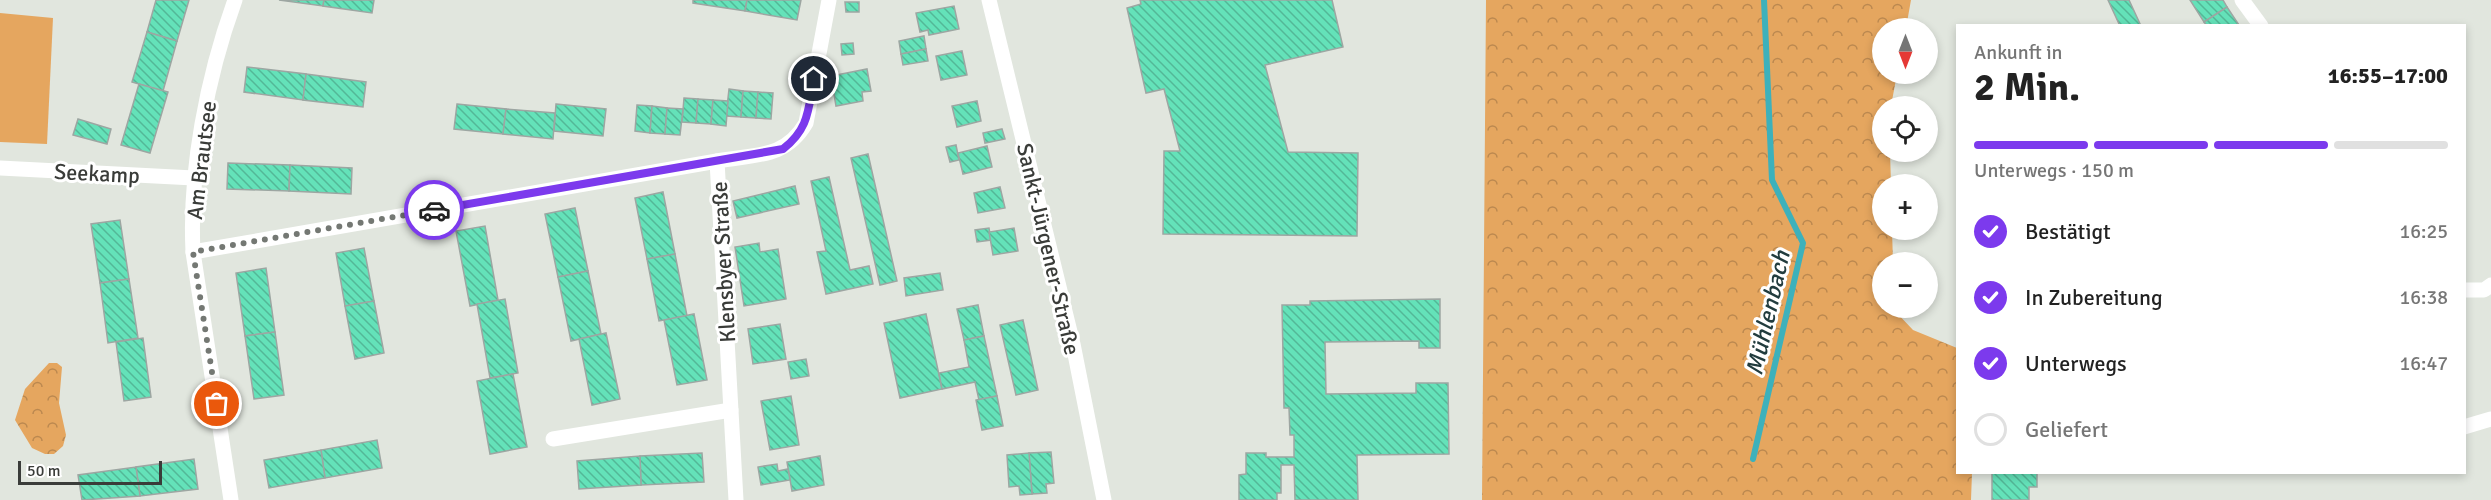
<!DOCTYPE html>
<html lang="de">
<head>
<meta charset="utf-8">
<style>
	:root { --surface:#fff; --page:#f6f6f6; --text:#222; --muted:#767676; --line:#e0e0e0; --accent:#7c3aed }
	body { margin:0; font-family:Signika,sans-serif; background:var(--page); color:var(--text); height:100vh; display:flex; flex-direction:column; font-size:22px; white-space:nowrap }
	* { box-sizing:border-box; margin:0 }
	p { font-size:20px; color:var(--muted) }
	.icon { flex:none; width:33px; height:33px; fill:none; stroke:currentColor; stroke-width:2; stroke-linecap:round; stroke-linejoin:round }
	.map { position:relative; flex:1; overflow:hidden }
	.panel { position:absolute; left:1956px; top:24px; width:510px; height:450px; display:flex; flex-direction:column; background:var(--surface); border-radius:0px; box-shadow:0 3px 9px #0003 }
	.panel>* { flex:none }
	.needle { width:39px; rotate:180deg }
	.controls { position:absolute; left:1872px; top:18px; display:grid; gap:12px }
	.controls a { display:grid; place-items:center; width:66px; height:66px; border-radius:50%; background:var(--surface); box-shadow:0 3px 9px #0003; font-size:30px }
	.scale { position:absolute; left:18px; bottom:15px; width:144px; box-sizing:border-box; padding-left:6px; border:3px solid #3a3c39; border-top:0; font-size:16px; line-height:21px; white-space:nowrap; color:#3a3c39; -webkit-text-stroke:4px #fff; paint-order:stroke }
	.pin { position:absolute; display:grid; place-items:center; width:51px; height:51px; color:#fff; margin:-26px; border:3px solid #fff; border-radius:50%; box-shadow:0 2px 6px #0007 }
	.courier { position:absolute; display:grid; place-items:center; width:60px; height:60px; margin:-30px; border:4px solid #7c3aed; border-radius:50%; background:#fff; color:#222; box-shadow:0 2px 8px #0007 }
	.summary em { font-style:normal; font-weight:700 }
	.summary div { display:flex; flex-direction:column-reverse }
	.summary { display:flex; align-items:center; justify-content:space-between; height:102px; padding:0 18px }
	h1 { font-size:39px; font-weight:700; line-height:45px }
	.bar { display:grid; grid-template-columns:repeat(4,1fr); gap:9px 6px; align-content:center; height:72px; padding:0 18px }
	.bar i { height:8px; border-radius:4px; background:var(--line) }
	.bar .on { background:var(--accent) }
	.bar p { grid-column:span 4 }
	ol { padding:0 18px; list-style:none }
	li { display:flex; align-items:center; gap:18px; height:66px }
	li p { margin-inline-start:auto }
	li .icon { padding:6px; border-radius:50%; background:var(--accent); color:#fff; stroke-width:4 }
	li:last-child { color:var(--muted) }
	li i { width:33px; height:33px; border:3px solid var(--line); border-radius:50% }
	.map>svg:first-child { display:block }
</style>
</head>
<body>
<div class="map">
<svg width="2491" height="500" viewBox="0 0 2491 500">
	<defs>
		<pattern id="park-crowns" width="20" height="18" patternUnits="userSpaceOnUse" patternTransform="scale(1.5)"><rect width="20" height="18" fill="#e5a65f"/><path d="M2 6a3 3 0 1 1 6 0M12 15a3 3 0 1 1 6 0" fill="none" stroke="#bb884f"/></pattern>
		<pattern id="building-back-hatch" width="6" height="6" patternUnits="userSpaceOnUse" patternTransform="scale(1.5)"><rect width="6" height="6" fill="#64e2b9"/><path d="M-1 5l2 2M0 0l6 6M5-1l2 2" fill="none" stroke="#53b897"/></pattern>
	</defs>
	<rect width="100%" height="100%" fill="#e1e6de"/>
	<g fill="url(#park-crowns)">
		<polygon points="1486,0 1911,0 1906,28 1882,28 1882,74 1897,74 1891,106 1882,106 1882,152 1890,152 1891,184 1882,184 1882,230 1892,230 1893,262 1882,262 1882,308 1895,308 1895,311 1913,330 1957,348 1958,472 1972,473 1971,500 1482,500"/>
		<polygon points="49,363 57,363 62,367 59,403 66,435 63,446 54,454 45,454 32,448 15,420 25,389"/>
	</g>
	<polygon fill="#e5a65f" points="0,13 53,18 47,144 0,142"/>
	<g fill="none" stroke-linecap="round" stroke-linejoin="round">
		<polyline stroke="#3db1bb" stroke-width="6" points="1753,459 1803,243 1772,180 1764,0"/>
	</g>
	<g fill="url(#building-back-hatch)" stroke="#9da6a2" stroke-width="1.5">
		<polygon points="156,0 189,0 177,41 147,32"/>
		<polygon points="279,0 324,0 323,6"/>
		<polygon points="324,0 374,0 372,13 323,6"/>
		<polygon points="693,0 747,0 745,11 693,3"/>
		<polygon points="747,0 801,0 797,20 745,11"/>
		<polygon points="1140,0 1332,0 1343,47 1265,65 1288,152 1358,153 1357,236 1163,234 1164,151 1180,151 1164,89 1146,93 1127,8 1141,4"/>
		<polygon points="2108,0 2129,0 2141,26 2120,26"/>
		<polygon points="2190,0 2223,0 2227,7 2204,22"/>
		<polygon points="845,2 859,2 859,12 846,12"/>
		<polygon points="954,6 959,29 929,35 928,30 920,32 916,13"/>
		<polygon points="2227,7 2239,25 2207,26 2204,22"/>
		<polygon points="147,32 177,41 163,91 132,82"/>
		<polygon points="924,36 926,49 901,54 899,41"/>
		<polygon points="853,43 854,54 842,55 841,44"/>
		<polygon points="926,49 928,61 903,65 901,54"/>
		<polygon points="962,51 967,75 941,80 936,56"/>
		<polygon points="247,67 306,74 303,100 244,92"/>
		<polygon points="867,69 871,91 862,92 863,101 836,106 831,76"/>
		<polygon points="306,74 366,82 363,107 303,100"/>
		<polygon points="139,84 168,92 150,153 121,145"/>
		<polygon points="729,89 743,91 741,117 726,116"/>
		<polygon points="743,91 758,92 756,118 741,117"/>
		<polygon points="758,92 773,93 771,119 756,118"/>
		<polygon points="684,98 698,99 696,123 682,122"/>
		<polygon points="698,99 713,100 711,124 696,123"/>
		<polygon points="713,100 728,101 726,126 711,124"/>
		<polygon points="977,101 981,121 957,127 952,106"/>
		<polygon points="457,104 506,109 503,134 454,129"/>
		<polygon points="556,104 606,109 603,136 554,131"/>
		<polygon points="637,105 652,106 650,133 635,131"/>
		<polygon points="652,106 667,108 665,134 650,133"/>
		<polygon points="667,108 683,109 680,135 665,134"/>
		<polygon points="506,109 555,113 553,139 503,134"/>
		<polygon points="78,119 111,129 107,144 73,135"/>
		<polygon points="1002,129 1005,139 985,143 983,133"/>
		<polygon points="956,145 959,160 950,162 946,147"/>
		<polygon points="987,146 992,167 963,174 958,153"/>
		<polygon points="868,154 897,281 880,285 851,158"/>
		<polygon points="228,163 290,165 289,191 227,189"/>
		<polygon points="290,165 352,168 351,194 289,191"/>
		<polygon points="829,177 850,270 869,266 873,284 826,294 817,252 826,251 811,181"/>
		<polygon points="795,186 799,204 737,218 733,201"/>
		<polygon points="1000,187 1005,208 978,213 974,193"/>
		<polygon points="663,192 675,254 647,259 635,198"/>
		<polygon points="575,208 588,271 558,277 545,214"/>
		<polygon points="120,220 129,279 100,283 91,224"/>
		<polygon points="485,226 498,300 470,306 456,231"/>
		<polygon points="989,228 991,240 977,242 975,230"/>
		<polygon points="1014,228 1018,251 993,255 989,232"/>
		<polygon points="759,243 760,252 778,249 786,299 744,306 735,247"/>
		<polygon points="364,248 374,301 345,306 336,253"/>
		<polygon points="675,254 687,316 659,321 647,259"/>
		<polygon points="266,268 275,332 245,336 236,273"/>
		<polygon points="588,271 601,334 571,341 558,277"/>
		<polygon points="940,273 943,290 906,296 904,278"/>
		<polygon points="129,279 138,338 108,343 100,283"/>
		<polygon points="505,299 518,373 490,378 477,304"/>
		<polygon points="1440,299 1440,348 1419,348 1419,341 1325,342 1326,394 1416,393 1416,383 1448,383 1449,454 1357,455 1358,500 1295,500 1294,465 1281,465 1281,493 1277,493 1277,500 1239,500 1239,475 1246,474 1246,453 1266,453 1266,457 1294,457 1294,435 1290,435 1289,408 1284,408 1282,305 1310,305 1310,301"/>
		<polygon points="374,301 384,353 355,359 345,306"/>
		<polygon points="978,305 984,336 964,340 957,309"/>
		<polygon points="694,314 707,380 677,385 664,320"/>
		<polygon points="926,314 942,389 900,398 884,323"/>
		<polygon points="1023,320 1038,390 1016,395 1000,325"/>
		<polygon points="780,324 786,359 753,364 748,329"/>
		<polygon points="275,332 284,395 254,399 245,336"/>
		<polygon points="606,333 620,399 592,405 579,339"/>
		<polygon points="984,336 997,396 979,400 975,382 942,389 939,373 969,367 964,340"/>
		<polygon points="143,338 151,397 124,401 116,342"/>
		<polygon points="806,359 809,376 791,379 788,362"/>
		<polygon points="513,374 527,447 490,454 477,381"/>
		<polygon points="791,396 799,445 770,450 761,401"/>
		<polygon points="997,396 1003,426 982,430 976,400"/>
		<polygon points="377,440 382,468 325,478 321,450"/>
		<polygon points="321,450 325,478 269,488 264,460"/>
		<polygon points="1051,452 1054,483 1046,484 1047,493 1032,494 1029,453"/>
		<polygon points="702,453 704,482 641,485 640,456"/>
		<polygon points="1029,453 1032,494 1020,495 1019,486 1009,487 1007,455"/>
		<polygon points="640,456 641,485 579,489 577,461"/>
		<polygon points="820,456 824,485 792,491 787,462"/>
		<polygon points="194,459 198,489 140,496 136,467"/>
		<polygon points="777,464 778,471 788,469 790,480 761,485 758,467"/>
		<polygon points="136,467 140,496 82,500 78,475"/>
		<polygon points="1992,472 2037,472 2037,487 2029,487 2029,500 1992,500"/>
	</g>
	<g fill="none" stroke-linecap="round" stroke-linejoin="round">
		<g stroke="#fff" stroke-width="15">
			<polyline points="989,0 1073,344 1104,500"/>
			<polyline points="2242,0 2261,26"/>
			<polyline points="0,168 194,178"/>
			<polyline points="193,252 717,161"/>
			<polyline points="2464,290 2484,290 2491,285"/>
			<polyline points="2464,427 2491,419"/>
			<polyline points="553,439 731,410"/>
			<path d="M231,500l-38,-248c-4,-82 14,-175 42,-252"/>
			<path d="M736,500l-19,-339c38,-7 68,-2 89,-38l23,-123"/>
		</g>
	</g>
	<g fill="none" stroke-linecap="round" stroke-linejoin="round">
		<polyline stroke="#747873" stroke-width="6" stroke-dasharray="0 10.8" points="217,404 193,252 434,210"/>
		<path stroke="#7c3aed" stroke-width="8" d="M434,210l349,-61c26,-20 25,-39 31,-70"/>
	</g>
	<g text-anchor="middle" stroke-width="6" stroke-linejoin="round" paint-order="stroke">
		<g font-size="22" fill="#3a3c39" stroke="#fff">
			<text transform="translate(201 160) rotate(-83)" y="8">Am Brautsee</text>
			<text transform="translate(97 173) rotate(3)" y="8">Seekamp</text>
			<text transform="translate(1049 249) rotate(77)" y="8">Sankt-Jürgener-Straße</text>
			<text transform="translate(723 262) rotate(-93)" y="8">Klensbyer Straße</text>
		</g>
		<g font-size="24" font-style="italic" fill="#223c3e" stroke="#fff">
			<text transform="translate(1768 313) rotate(-77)" y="8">Mühlenbach</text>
		</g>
	</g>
</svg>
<div class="controls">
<a><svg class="needle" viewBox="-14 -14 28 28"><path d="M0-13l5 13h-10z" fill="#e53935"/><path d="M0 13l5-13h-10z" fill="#767676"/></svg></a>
<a><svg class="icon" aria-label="locate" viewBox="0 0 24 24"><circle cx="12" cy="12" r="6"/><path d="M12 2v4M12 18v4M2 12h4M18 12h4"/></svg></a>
<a>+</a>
<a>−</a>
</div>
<div class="scale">50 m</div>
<div class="pin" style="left:217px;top:404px;background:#ea580c"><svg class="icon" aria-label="bag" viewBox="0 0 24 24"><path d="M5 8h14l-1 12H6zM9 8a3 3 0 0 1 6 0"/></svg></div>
<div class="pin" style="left:814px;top:79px;background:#1f2937"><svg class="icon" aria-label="home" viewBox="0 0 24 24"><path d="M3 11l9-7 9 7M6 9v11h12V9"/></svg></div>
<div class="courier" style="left:434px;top:210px"><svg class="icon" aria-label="car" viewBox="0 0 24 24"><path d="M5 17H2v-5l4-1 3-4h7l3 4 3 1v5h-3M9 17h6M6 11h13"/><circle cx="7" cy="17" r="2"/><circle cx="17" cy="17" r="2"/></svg></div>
<section class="panel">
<div class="summary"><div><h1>2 Min.</h1><p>Ankunft in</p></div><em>16:55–17:00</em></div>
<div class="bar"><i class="on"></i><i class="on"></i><i class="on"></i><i></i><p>Unterwegs · 150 m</p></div>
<ol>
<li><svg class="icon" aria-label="check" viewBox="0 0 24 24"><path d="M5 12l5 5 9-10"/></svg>Bestätigt<p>16:25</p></li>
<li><svg class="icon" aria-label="check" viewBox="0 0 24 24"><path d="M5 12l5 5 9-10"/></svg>In Zubereitung<p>16:38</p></li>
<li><svg class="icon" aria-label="check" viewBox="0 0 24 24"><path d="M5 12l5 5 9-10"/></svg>Unterwegs<p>16:47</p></li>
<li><i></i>Geliefert</li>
</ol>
</section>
</div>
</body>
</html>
